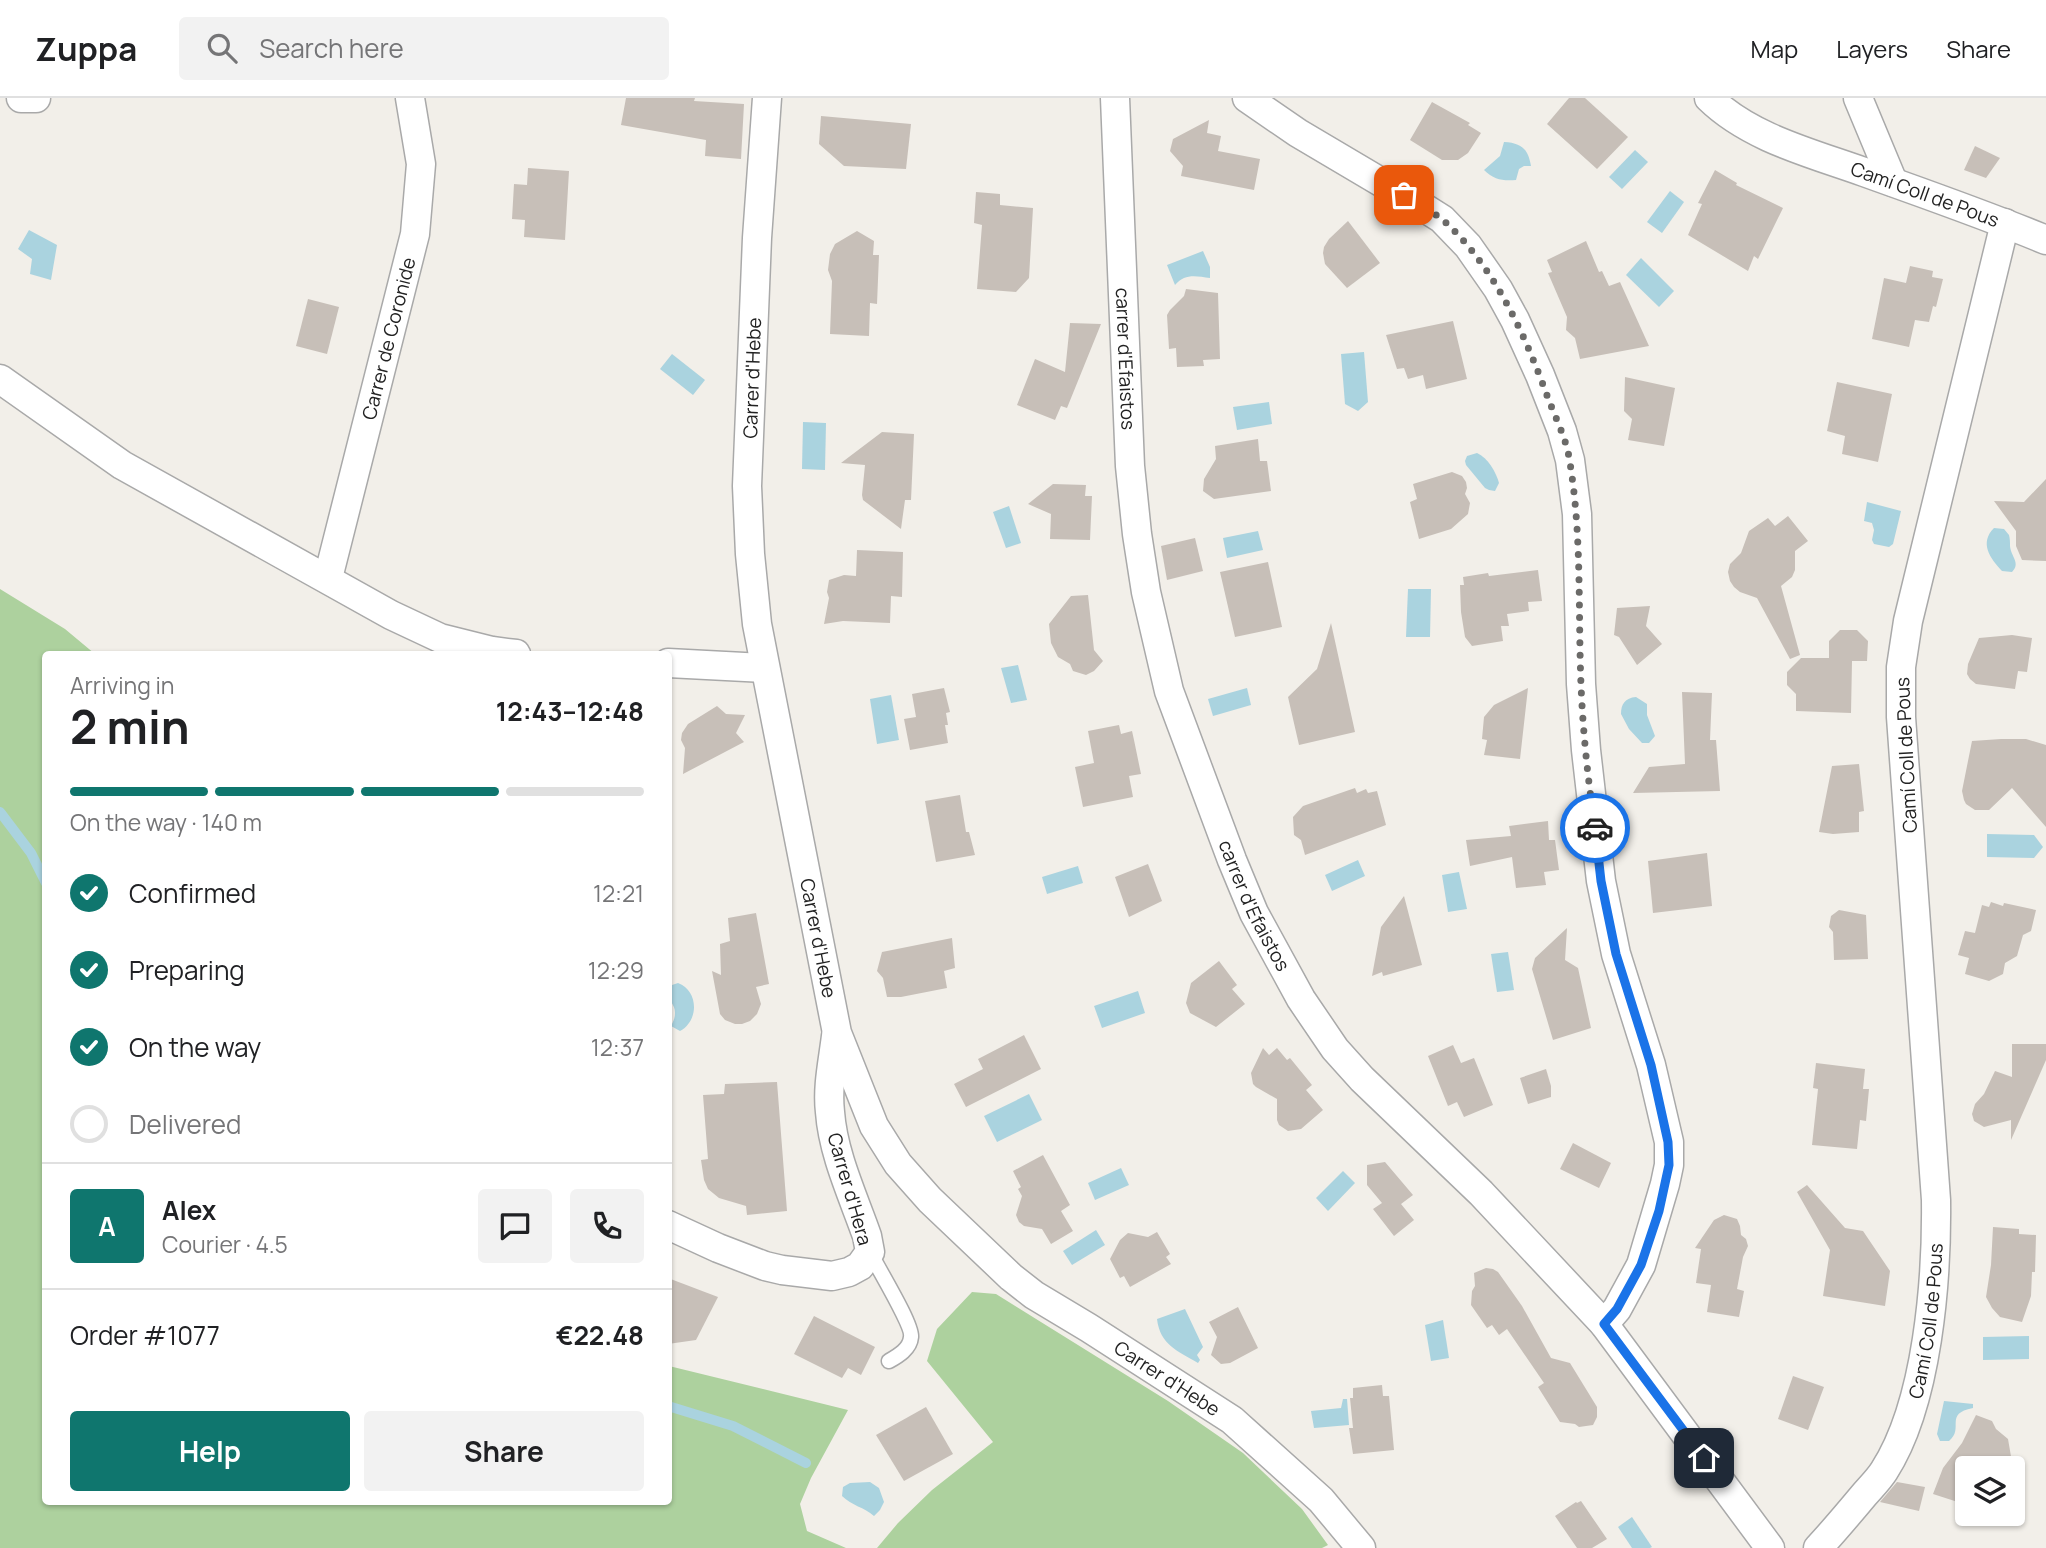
<!DOCTYPE html>
<html lang="en">
<head>
<meta charset="utf-8">
<style>
	:root { --surface:#fff; --page:#f2f2f2; --text:#202124; --muted:#757577; --line:#e0e0e0; --accent:#0f766e }
	body { margin:0; font-family:Manrope,sans-serif; background:var(--page); color:var(--text); height:100vh; display:flex; flex-direction:column; font-size:26px; white-space:nowrap }
	* { box-sizing:border-box; margin:0 }
	p { font-size:23px; color:var(--muted) }
	.icon { flex:none; width:38px; height:38px; fill:none; stroke:currentColor; stroke-width:2; stroke-linecap:round; stroke-linejoin:round }
	.map { position:relative; flex:1; overflow:hidden }
	.side { position:absolute; left:42px; top:553px; width:630px; height:854px; display:flex; flex-direction:column; background:var(--surface); border-radius:7px; box-shadow:0 2px 5px #0004 }
	.side>* { flex:none }
	.tools { position:absolute; left:1955px; top:1358px; display:grid; gap:14px }
	.tools a { display:grid; place-items:center; width:70px; height:70px; border-radius:7px; background:var(--surface); box-shadow:0 2px 5px #0004; font-size:35px }
	.pin { position:absolute; display:grid; place-items:center; width:60px; height:60px; color:#fff; margin:-30px; border-radius:14px; box-shadow:0 4px 10px #0006 }
	.courier { position:absolute; display:grid; place-items:center; width:70px; height:70px; margin:-35px; border:5px solid #1a73e8; border-radius:50%; background:#fff; color:#222; box-shadow:0 2px 9px #0007 }
	.overview em { font-style:normal; font-weight:700 }
	.overview div { display:flex; flex-direction:column-reverse }
	.overview { display:flex; align-items:center; justify-content:space-between; height:119px; padding:0 28px }
	h1 { font-size:46px; font-weight:700; line-height:52px }
	.bar { display:grid; grid-template-columns:repeat(4,1fr); gap:10px 7px; align-content:center; height:84px; padding:0 28px }
	.bar i { height:9px; border-radius:5px; background:var(--line) }
	.bar .on { background:var(--accent) }
	.bar p { grid-column:span 4 }
	.line { display:flex; align-items:center; gap:18px; padding:0 28px; border-top:2px solid var(--line) }
	.line div { flex:1 }
	.round { display:grid; place-items:center; flex:none; width:74px; height:74px; border-radius:7px; background:var(--page) }
	ol { padding:0 28px; list-style:none }
	li { display:flex; align-items:center; gap:21px; height:77px }
	li p { margin-inline-start:auto }
	li .icon { padding:7px; border-radius:50%; background:var(--accent); color:#fff; stroke-width:4 }
	li:last-child { color:var(--muted) }
	li i { width:38px; height:38px; border:4px solid var(--line); border-radius:50% }
	.primary-button { display:flex; gap:14px; margin-top:auto; padding:14px 28px }
	.primary-button a { flex:1; height:80px; border-radius:7px; background:var(--accent); color:#fff; font-size:28px; font-weight:700; line-height:80px; text-align:center }
	.primary-button a+a { background:var(--page); color:var(--text) }
	header { display:flex; align-items:center; gap:42px; box-sizing:border-box; height:98px; padding:0 35px; background:var(--surface); border-bottom:2px solid var(--line) }
	header strong { font-size:33px }
	nav { display:flex; gap:38px; margin-inline-start:auto; font-size:24px }
	.search { width:490px; height:63px; background:var(--page); display:flex; align-items:center; gap:18px; box-sizing:border-box; padding:0 24px; border-radius:7px; color:var(--muted); font-size:26px }
	.map>svg:first-child { display:block }
</style>
</head>
<body>
<header>
<strong>Zuppa</strong>
<div class="search"><svg class="icon" aria-label="search" viewBox="0 0 24 24"><circle cx="10" cy="10" r="6"/><path d="M15 15l6 6"/></svg>Search here</div>
<nav><a>Map</a><a>Layers</a><a>Share</a></nav>
</header>
<div class="map">
<svg width="2046" height="1450" viewBox="0 0 2046 1450">
	<rect width="100%" height="100%" fill="#f2efe9"/>
	<g fill="#add19e">
		<polygon points="0,491 65,531 95,556 46,556 46,1404 668,1404 669,1268 848,1312 811,1380 800,1406 807,1433 846,1450 0,1450"/>
		<polygon points="972,1194 996,1196 1168,1303 1243,1355 1302,1411 1328,1447 1322,1450 877,1450 898,1425 932,1392 993,1344 927,1263 937,1231"/>
	</g>
	<g fill="#aad3df">
		<path d="M1504,44c18,1 24,7 27,24h-7l-5,3 -3,11c-13,1 -22,0 -32,-10l16,-14z"/>
		<polygon points="1635,52 1648,64 1622,91 1609,79"/>
		<polygon points="1670,93 1684,104 1662,135 1647,124"/>
		<polygon points="29,132 57,147 51,182 30,176 32,161 18,151"/>
		<path d="M1203,153l7,16v11c-14,-2 -25,-5 -35,7l-8,-20z"/>
		<polygon points="1641,160 1674,193 1659,209 1626,177"/>
		<polygon points="1364,254 1368,304 1358,313 1345,306 1341,256"/>
		<polygon points="672,256 705,282 693,297 660,271"/>
		<polygon points="1269,304 1272,326 1237,332 1233,309"/>
		<polygon points="803,324 826,325 825,372 802,371"/>
		<path d="M1477,355c11,5 19,19 22,30l-4,8 -6,-1 -4,-2 -19,-23 -1,-4 2,-5z"/>
		<polygon points="1867,404 1901,413 1893,446 1889,449 1874,446 1872,442 1874,432 1872,425 1864,423"/>
		<polygon points="1009,408 1021,445 1006,450 993,414"/>
		<path d="M1994,430l10,1 5,6c1,4 1,7 1,11 1,11 11,17 2,26l-10,-1c-12,-13 -23,-28 -8,-43z"/>
		<polygon points="1258,433 1263,452 1227,460 1223,440"/>
		<polygon points="1408,491 1431,491 1430,539 1406,539"/>
		<polygon points="1018,567 1027,602 1011,605 1001,570"/>
		<polygon points="1247,590 1251,607 1213,618 1208,601"/>
		<polygon points="891,597 899,642 877,646 870,601"/>
		<path d="M1636,599l11,7v11l8,21 -6,7h-7l-13,-14 -8,-15c0,-10 4,-16 15,-17z"/>
		<polygon points="1987,736 2034,737 2043,749 2034,760 1987,759"/>
		<polygon points="1358,762 1365,778 1332,793 1325,777"/>
		<polygon points="1078,768 1083,785 1047,796 1042,779"/>
		<polygon points="1459,774 1467,811 1448,814 1442,777"/>
		<polygon points="1508,854 1514,892 1497,894 1491,856"/>
		<path d="M678,885c21,8 21,38 2,48l-9,-5c2,-4 4,-8 4,-12 1,-13 -13,-14 -3,-29z"/>
		<polygon points="1138,893 1145,915 1102,930 1094,908"/>
		<polygon points="1029,996 1042,1022 997,1044 984,1018"/>
		<polygon points="1121,1070 1129,1087 1095,1102 1088,1085"/>
		<polygon points="1343,1073 1355,1085 1328,1113 1316,1100"/>
		<polygon points="1096,1132 1105,1147 1072,1167 1063,1153"/>
		<path d="M1185,1211l18,38 -6,8 3,5 -2,3c-20,-12 -38,-18 -41,-44z"/>
		<polygon points="1443,1222 1449,1260 1431,1263 1425,1227"/>
		<polygon points="2029,1238 2029,1261 1983,1262 1983,1239"/>
		<polygon points="1343,1301 1347,1301 1349,1327 1314,1330 1311,1313 1341,1310"/>
		<path d="M1944,1303l29,3v4c-30,6 -8,20 -24,33h-9l-3,-7z"/>
		<path d="M870,1384l9,6 5,14 -4,8 -6,6c-10,-9 -22,-10 -32,-20l1,-9 7,-4z"/>
		<polygon points="1632,1419 1652,1449 1650,1450 1632,1450 1618,1429"/>
	</g>
	<g fill="none" stroke-linecap="round" stroke-linejoin="round">
		<g stroke="#aad3df" stroke-width="10">
			<polyline points="0,714 31,755 46,785"/>
			<polyline points="668,1308 733,1328 806,1365"/>
		</g>
	</g>
	<g fill="#c7bfb8">
		<polygon points="626,0 695,0 694,3 744,6 741,61 705,58 706,42 621,27"/>
		<polygon points="1569,0 1585,0 1628,39 1597,71 1547,26"/>
		<polygon points="1432,4 1470,25 1468,27 1481,35 1468,55 1458,62 1442,62 1410,42"/>
		<polygon points="821,18 911,26 906,71 844,68 819,46"/>
		<polygon points="1209,22 1207,35 1221,38 1218,53 1260,61 1254,92 1181,78 1183,68 1170,53 1173,41"/>
		<polygon points="1975,48 2000,60 1986,80 1964,72"/>
		<polygon points="528,70 569,73 565,142 524,139 525,122 512,121 514,86 527,87"/>
		<polygon points="1715,72 1737,85 1736,87 1783,110 1758,161 1754,158 1748,173 1688,137 1702,106 1698,105"/>
		<polygon points="976,94 1000,96 1000,107 1033,110 1029,180 1016,194 977,191 982,127 974,125"/>
		<polygon points="1348,123 1380,165 1347,190 1325,166 1323,155 1324,149 1329,141"/>
		<polygon points="857,133 874,143 873,157 879,157 877,206 870,205 869,238 830,236 832,183 828,172 830,156 835,146"/>
		<polygon points="1586,143 1599,174 1602,173 1609,188 1620,184 1649,248 1580,261 1575,240 1566,232 1567,219 1548,175 1552,174 1547,162"/>
		<polygon points="1910,168 1933,173 1932,179 1943,181 1936,209 1933,208 1929,224 1915,222 1909,249 1872,241 1884,180 1906,185"/>
		<polygon points="1186,191 1218,195 1220,261 1203,262 1204,268 1177,269 1176,250 1169,251 1167,217 1170,212 1184,198"/>
		<polygon points="308,201 339,209 327,256 296,248"/>
		<polygon points="1453,223 1467,281 1426,291 1423,277 1408,281 1404,270 1397,271 1386,237"/>
		<polygon points="1070,225 1101,226 1067,310 1061,308 1055,322 1017,307 1035,261 1065,274"/>
		<polygon points="1625,279 1675,290 1664,348 1628,342 1632,321 1624,313"/>
		<polygon points="1837,284 1892,296 1878,364 1842,356 1845,338 1827,333"/>
		<polygon points="882,334 914,336 911,402 905,402 901,431 863,402 862,397 865,367 841,365"/>
		<polygon points="1258,341 1260,363 1267,363 1271,393 1214,401 1203,393 1204,381 1216,361 1215,348"/>
		<polygon points="1452,374 1462,378 1466,384 1467,390 1465,396 1470,405 1468,416 1451,431 1419,441 1410,404 1417,401 1413,386"/>
		<polygon points="2046,381 2046,463 2022,462 2016,448 2016,433 1994,403 2024,404"/>
		<polygon points="1053,386 1086,387 1085,398 1092,398 1090,442 1050,441 1051,416 1028,406"/>
		<polygon points="1788,418 1808,443 1795,453 1795,472 1792,479 1781,488 1800,557 1790,561 1757,500 1740,494 1734,489 1730,483 1728,474 1730,466 1741,455 1749,433 1768,420 1775,428"/>
		<polygon points="1195,440 1203,473 1167,482 1161,448"/>
		<polygon points="857,452 903,454 902,499 891,498 890,525 843,523 824,526 829,500 827,494 829,482 844,477 856,478"/>
		<polygon points="1268,464 1282,529 1235,539 1220,474"/>
		<polygon points="1538,472 1542,503 1528,504 1529,513 1507,516 1509,528 1501,528 1503,543 1472,548 1465,539 1461,514 1460,487 1464,487 1463,479 1488,475 1489,478"/>
		<polygon points="1088,497 1094,552 1103,563 1094,573 1086,577 1073,573 1070,566 1058,559 1051,545 1049,526 1071,498"/>
		<polygon points="1650,508 1646,528 1662,546 1637,567 1619,539 1614,537 1617,510"/>
		<polygon points="1331,525 1355,634 1299,647 1288,599 1317,571"/>
		<polygon points="1840,532 1857,532 1868,543 1867,563 1852,563 1851,615 1796,613 1796,596 1787,587 1787,574 1801,560 1829,560 1829,543"/>
		<polygon points="2012,537 2032,540 2027,574 2018,573 2015,591 1976,586 1970,581 1967,576 1968,566 1979,540"/>
		<polygon points="944,590 950,614 946,615 948,627 945,627 948,645 910,652 904,621 916,619 912,596"/>
		<polygon points="1528,590 1520,661 1484,657 1487,642 1482,641 1484,619 1494,607"/>
		<polygon points="1682,594 1712,595 1710,642 1716,642 1720,693 1633,695 1649,669 1685,666"/>
		<polygon points="717,608 726,616 745,617 736,635 744,644 683,676 685,650 681,642 682,635 688,626"/>
		<polygon points="1119,627 1121,636 1132,633 1134,642 1141,676 1129,678 1133,699 1083,709 1075,669 1094,665 1088,633"/>
		<polygon points="2001,641 2026,641 2046,647 2046,729 2012,690 1989,712 1975,712 1966,706 1964,702 1962,693 1972,643"/>
		<polygon points="1859,666 1864,713 1859,714 1859,734 1833,736 1819,734 1832,668"/>
		<polygon points="1355,690 1357,695 1366,691 1368,695 1377,693 1386,727 1305,757 1301,742 1294,737 1293,719 1303,708"/>
		<polygon points="960,697 966,734 969,734 975,757 936,764 925,703"/>
		<polygon points="1548,723 1549,742 1555,742 1559,772 1544,774 1546,787 1516,790 1512,759 1470,768 1466,742 1511,738 1509,728"/>
		<polygon points="1707,755 1712,808 1653,815 1648,763"/>
		<polygon points="1148,766 1162,803 1129,819 1115,779"/>
		<polygon points="1404,798 1422,867 1383,878 1382,874 1372,878 1381,829"/>
		<polygon points="1991,804 2003,808 2004,805 2036,812 2031,833 2023,837 2017,858 2005,865 2003,876 1989,883 1965,876 1969,860 1958,857 1965,833 1975,835 1982,807 1989,809"/>
		<polygon points="1839,812 1866,817 1868,861 1834,862 1833,834 1829,829 1831,818"/>
		<polygon points="756,815 769,886 756,889 761,906 757,916 750,923 742,926 735,926 725,922 720,916 712,873 721,877 720,846 730,843 728,820"/>
		<polygon points="1567,830 1565,862 1578,870 1591,930 1553,942 1532,871 1535,860"/>
		<polygon points="952,840 955,870 944,873 947,890 901,899 887,899 883,880 877,873 882,854"/>
		<polygon points="1219,863 1237,887 1232,891 1245,906 1216,929 1190,915 1186,905 1191,885"/>
		<polygon points="1024,937 1041,971 966,1009 954,986 983,971 978,961"/>
		<polygon points="2012,946 2046,946 2046,962 2011,1042 2011,1022 1984,1029 1974,1023 1972,1016 1975,1006 1984,996 1995,973 2012,979"/>
		<polygon points="1453,947 1461,965 1474,960 1493,1007 1464,1019 1457,1004 1448,1008 1428,958"/>
		<polygon points="1263,950 1269,957 1277,950 1287,962 1290,960 1312,987 1306,992 1323,1012 1301,1031 1288,1033 1279,1027 1277,1022 1277,1001 1256,989 1253,986 1251,975"/>
		<polygon points="1816,965 1865,971 1863,991 1869,991 1866,1023 1860,1022 1857,1051 1812,1047 1818,991 1813,990"/>
		<polygon points="1546,971 1551,988 1551,999 1528,1006 1520,980"/>
		<polygon points="777,984 787,1113 747,1117 746,1108 719,1100 708,1091 704,1082 701,1062 708,1061 703,997 724,996 725,986"/>
		<polygon points="1573,1045 1611,1065 1599,1090 1560,1071"/>
		<polygon points="1043,1057 1070,1107 1061,1113 1073,1133 1051,1146 1042,1131 1024,1128 1019,1124 1016,1117 1022,1098 1018,1091 1021,1089 1013,1073"/>
		<polygon points="1385,1064 1413,1097 1401,1106 1414,1122 1394,1138 1373,1111 1382,1105 1367,1087 1367,1067"/>
		<polygon points="1807,1087 1845,1130 1863,1133 1890,1173 1885,1208 1823,1198 1830,1152 1797,1094"/>
		<polygon points="1724,1117 1737,1121 1740,1128 1741,1137 1746,1141 1748,1148 1743,1159 1737,1191 1744,1193 1739,1219 1707,1214 1711,1187 1696,1185 1701,1151 1695,1150 1714,1122"/>
		<polygon points="1993,1129 2019,1131 2019,1136 2036,1137 2035,1174 2032,1174 2031,1198 2022,1224 2000,1219 1992,1210 1986,1199 1991,1167"/>
		<polygon points="1157,1134 1170,1156 1166,1159 1171,1166 1130,1189 1124,1178 1120,1180 1110,1161 1120,1142 1128,1135 1148,1139"/>
		<polygon points="1486,1170 1493,1171 1498,1174 1522,1208 1551,1260 1570,1265 1597,1309 1597,1319 1593,1327 1579,1329 1575,1326 1560,1324 1538,1289 1544,1285 1507,1231 1499,1237 1492,1227 1487,1230 1471,1207 1472,1193 1475,1188 1474,1175"/>
		<polygon points="668,1180 718,1199 696,1242 668,1246"/>
		<polygon points="1238,1209 1258,1250 1230,1265 1221,1266 1211,1257 1217,1239 1209,1224"/>
		<polygon points="814,1218 875,1249 861,1277 848,1270 842,1280 794,1256"/>
		<polygon points="1793,1278 1824,1289 1808,1332 1778,1321"/>
		<polygon points="1382,1287 1383,1298 1389,1298 1394,1352 1353,1356 1349,1330 1353,1330 1350,1300 1353,1300 1353,1290"/>
		<polygon points="926,1309 953,1356 904,1383 876,1337"/>
		<polygon points="1976,1317 1992,1323 1996,1331 2008,1341 2013,1370 1967,1370 1967,1407 1933,1396 1943,1370 1962,1345"/>
		<polygon points="1897,1384 1925,1389 1919,1413 1880,1404"/>
		<polygon points="1581,1403 1607,1441 1592,1450 1577,1450 1555,1418 1576,1404 1577,1405"/>
	</g>
	<g fill="none" stroke-linecap="round" stroke-linejoin="round">
		<g stroke="#a9a9a9" stroke-width="17">
			<path id="lane" d="M870,1154c7,15 43,73 41,85 -1,12 -13,19 -22,24"/>
		</g>
		<g stroke="#a9a9a9" stroke-width="31">
			<g id="street">
				<polyline points="21,0 36,0"/>
				<path id="s1" d="M767,0l-10,140 -10,248 3,68 7,70 80,409 37,93 24,38 32,36 81,77 23,18 55,33 143,92 89,80 40,48"/>
				<path id="s2" d="M1115,0l15,368 7,68 9,58 23,99 63,169 22,53 47,86 34,50 27,30 119,114 123,131 166,224"/>
				<polyline points="1247,0 1298,35 1423,109 1442,121 1468,148 1498,191 1515,222 1540,277 1562,333 1570,362 1577,416 1581,586 1586,652 1601,783 1616,856 1651,967 1669,1044 1669,1067 1665,1086 1641,1167 1617,1211 1604,1226"/>
				<path id="s3" d="M1709,0c41,40 102,55 155,74 61,22 122,43 182,68"/>
				<polyline points="1858,0 1893,84"/>
				<polyline points="0,281 122,367 391,517 440,540 492,553 516,556"/>
				<path id="s4" d="M328,480l87,-344 6,-70 -11,-66"/>
				<polyline points="668,565 765,570"/>
				<path d="M668,1127l50,23 47,18 17,4 50,6 17,-4 11,-6 10,-14 -3,-16c-14,-40 -34,-82 -37,-124 -3,-25 3,-51 6,-76"/>
				<path id="s5" d="M1818,1450c16,-17 31,-35 46,-53 7,-8 15,-16 20,-24 44,-68 53,-192 52,-271l-35,-483v-50l7,-46 97,-398"/>
			</g>
		</g>
		<use href="#lane" stroke="#fff" stroke-width="14"/>
		<use href="#street" stroke="#fff" stroke-width="28"/>
	</g>
	<g fill="none" stroke-linecap="round" stroke-linejoin="round">
		<path stroke="#6b6a68" stroke-width="7" stroke-dasharray="0 12.6" d="M1404,97c14,8 28,16 40,26 51,46 81,114 104,177 8,21 19,42 22,65 12,74 8,148 11,222 2,48 7,95 14,143"/>
		<polyline stroke="#1a73e8" stroke-width="9" points="1595,730 1601,783 1616,856 1651,967 1668,1044 1669,1067 1659,1113 1641,1167 1617,1211 1604,1226 1704,1360"/>
	</g>
	<g text-anchor="middle" stroke-width="7" stroke-linejoin="round" paint-order="stroke">
		<g font-size="19" fill="#222" stroke="#fff">
			<text dy="7" stroke="none"><textPath href="#s3" startOffset="238">Camí Coll de Pous</textPath></text>
			<text dy="7" stroke="none"><textPath href="#s4" startOffset="247">Carrer de Coronide</textPath></text>
			<text dy="7" stroke="none"><textPath href="#s2" startOffset="261">carrer d'Efaistos</textPath></text>
			<text transform="translate(752 280) rotate(-88)" y="7">Carrer d'Hebe</text>
			<text transform="translate(1906 657) rotate(-93)" y="7">Camí Coll de Pous</text>
			<text dy="7" stroke="none"><textPath href="#s2" startOffset="828">carrer d'Efaistos</textPath></text>
			<text dy="7" stroke="none"><textPath href="#s1" startOffset="847">Carrer d'Hebe</textPath></text>
			<text transform="translate(850 1091) rotate(74)" y="7">Carrer d'Hera</text>
			<text dy="7" stroke="none"><textPath href="#s5" startOffset="259">Camí Coll de Pous</textPath></text>
			<text dy="7" stroke="none"><textPath href="#s1" startOffset="1435">Carrer d'Hebe</textPath></text>
		</g>
	</g>
</svg>
<div class="tools">
<a><svg class="icon" aria-label="layers" viewBox="0 0 24 24"><path d="M12 4l9 5-9 5-9-5zM3 14l9 5 9-5"/></svg></a>
</div>
<div class="pin" style="left:1404px;top:97px;background:#ea580c"><svg class="icon" aria-label="bag" viewBox="0 0 24 24"><path d="M5 8h14l-1 12H6zM9 8a3 3 0 0 1 6 0"/></svg></div>
<div class="pin" style="left:1704px;top:1360px;background:#1f2937"><svg class="icon" aria-label="home" viewBox="0 0 24 24"><path d="M3 11l9-7 9 7M6 9v11h12V9"/></svg></div>
<div class="courier" style="left:1595px;top:730px"><svg class="icon" aria-label="car" viewBox="0 0 24 24"><path d="M5 17H2v-5l4-1 3-4h7l3 4 3 1v5h-3M9 17h6M6 11h13"/><circle cx="7" cy="17" r="2"/><circle cx="17" cy="17" r="2"/></svg></div>
<section class="side">
<div class="overview"><div><h1>2 min</h1><p>Arriving in</p></div><em>12:43–12:48</em></div>
<div class="bar"><i class="on"></i><i class="on"></i><i class="on"></i><i></i><p>On the way · 140 m</p></div>
<ol>
<li><svg class="icon" aria-label="check" viewBox="0 0 24 24"><path d="M5 12l5 5 9-10"/></svg>Confirmed<p>12:21</p></li>
<li><svg class="icon" aria-label="check" viewBox="0 0 24 24"><path d="M5 12l5 5 9-10"/></svg>Preparing<p>12:29</p></li>
<li><svg class="icon" aria-label="check" viewBox="0 0 24 24"><path d="M5 12l5 5 9-10"/></svg>On the way<p>12:37</p></li>
<li><i></i>Delivered</li>
</ol>
<div class="line" style="height:126px"><b class="round" style="background:var(--accent);color:#fff">A</b><div><b>Alex</b><p>Courier · 4.5</p></div><a class="round"><svg class="icon" aria-label="chat" viewBox="0 0 24 24"><path d="M4 5h16v11H9l-5 4z"/></svg></a><a class="round"><svg class="icon" aria-label="phone" viewBox="0 0 24 24"><path d="M5 4h4l2 5-3 2q2 4 5 5l2-3 5 2v4C11 20 4 13 5 4z"/></svg></a></div>
<div class="line" style="height:91px"><div>Order #1077</div><b>€22.48</b></div>
<div class="primary-button"><a>Help</a><a>Share</a></div>
</section>
</div>
</body>
</html>
